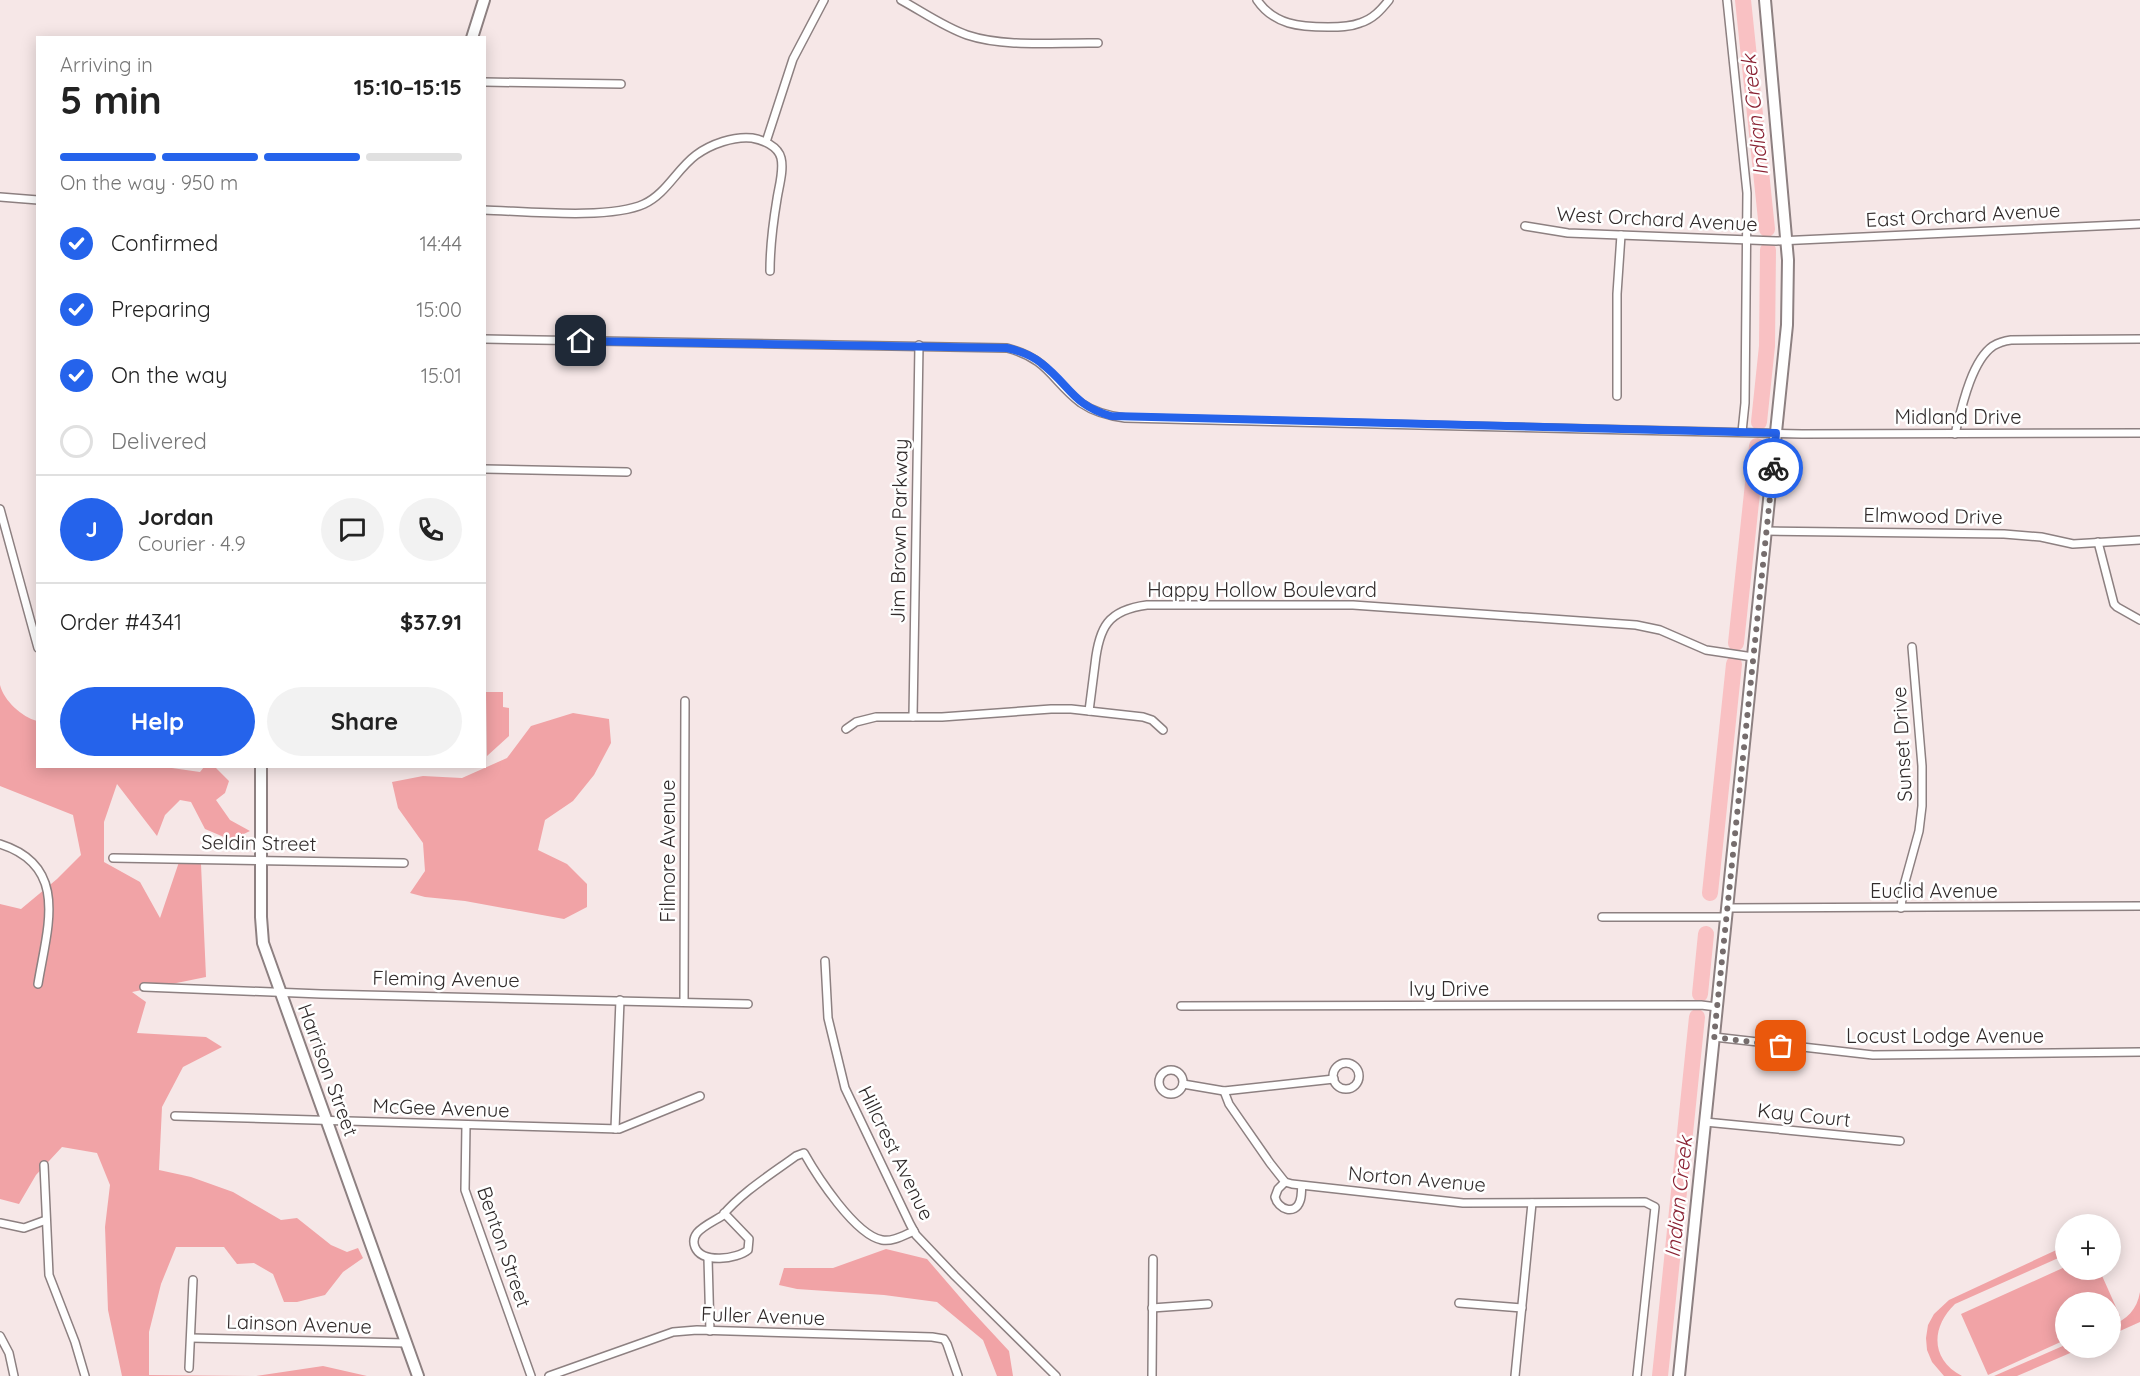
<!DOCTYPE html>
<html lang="en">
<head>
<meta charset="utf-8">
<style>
	:root { --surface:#fff; --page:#f2f2f2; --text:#222; --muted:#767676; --line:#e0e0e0; --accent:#2563eb }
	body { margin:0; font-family:Quicksand,sans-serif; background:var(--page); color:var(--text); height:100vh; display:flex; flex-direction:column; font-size:22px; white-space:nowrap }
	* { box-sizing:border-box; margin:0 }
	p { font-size:20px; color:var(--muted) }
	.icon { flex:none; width:33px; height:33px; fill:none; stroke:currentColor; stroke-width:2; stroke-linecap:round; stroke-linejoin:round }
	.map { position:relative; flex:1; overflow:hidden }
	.details { position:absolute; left:36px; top:36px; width:450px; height:732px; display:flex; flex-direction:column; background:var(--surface); border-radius:0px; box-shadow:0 3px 15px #0003 }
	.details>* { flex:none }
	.controls { position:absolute; left:2055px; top:1214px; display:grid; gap:12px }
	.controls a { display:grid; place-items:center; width:66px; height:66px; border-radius:50%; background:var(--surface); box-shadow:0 3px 15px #0003; font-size:30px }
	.pin { position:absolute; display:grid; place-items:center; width:51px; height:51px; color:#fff; margin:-26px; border-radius:12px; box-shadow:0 3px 9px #0006 }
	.courier { position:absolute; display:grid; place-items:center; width:60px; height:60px; margin:-30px; border:4px solid #2563eb; border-radius:50%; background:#fff; color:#222; box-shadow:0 2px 8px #0007 }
	.headline em { font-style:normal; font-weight:800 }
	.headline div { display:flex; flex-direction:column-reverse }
	.headline { display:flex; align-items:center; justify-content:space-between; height:102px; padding:0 24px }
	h1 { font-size:39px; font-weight:800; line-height:45px }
	.bar { display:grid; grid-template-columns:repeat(4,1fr); gap:9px 6px; align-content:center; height:72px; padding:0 24px }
	.bar i { height:8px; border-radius:4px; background:var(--line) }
	.bar .selected { background:var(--accent) }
	.bar p { grid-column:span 4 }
	.line { display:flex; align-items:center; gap:15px; padding:0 24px; border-top:2px solid var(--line) }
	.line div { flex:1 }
	.round { display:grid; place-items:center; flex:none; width:63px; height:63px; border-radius:32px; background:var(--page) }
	ol { padding:0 24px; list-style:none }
	li { display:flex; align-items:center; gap:18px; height:66px }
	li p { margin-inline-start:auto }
	li .icon { padding:6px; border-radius:50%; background:var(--accent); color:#fff; stroke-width:4 }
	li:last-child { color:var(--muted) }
	li i { width:33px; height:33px; border:3px solid var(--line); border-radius:50% }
	.action { display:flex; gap:12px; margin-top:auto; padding:12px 24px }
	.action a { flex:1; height:69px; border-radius:36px; background:var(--accent); color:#fff; font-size:24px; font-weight:800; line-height:69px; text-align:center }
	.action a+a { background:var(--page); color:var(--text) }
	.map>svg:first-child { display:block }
</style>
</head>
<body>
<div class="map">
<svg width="2140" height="1376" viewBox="0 0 2140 1376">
	<rect width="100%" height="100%" fill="#f6e7e7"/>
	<g fill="#f1a3a6">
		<path d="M0,685c4,16 22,32 37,36l1,45h120l42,6 4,-5h13l-1,1 13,13 -4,12 -9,7 14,20 20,11 -19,9 -26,-11 -14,-27 -11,-2 -15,15 -8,21 -40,-52 -13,38v40l36,20 20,36 19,-56 22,2 5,113 -74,15 14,10 -9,31 69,4 16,10 -39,20 -21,40 -3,63 32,7 42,15 48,28 16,-2 34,27 16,7 11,-4 5,10 -20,14 -18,23 -28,7h-13l-11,-28 -19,-11 -17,1 -13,-17h-48l-15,37 -12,48v43l107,1 67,-10 44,10h-245l-14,-66 -3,-83 5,-42 -13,-32 -35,-6 -26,28 -17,29 -19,-5v-295l21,5 36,-30 24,-24 -8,-40 -73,-29z"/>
		<polygon points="486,692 503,692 503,707 509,708 509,736 487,756"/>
		<polygon points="573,713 609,719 611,743 594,775 573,801 545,820 538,850 567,864 587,884 587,907 564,919 465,901 425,897 410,893 425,871 423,843 398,808 392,782 423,776 462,778 507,758 531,726"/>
		<path d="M2065,1246v9l-110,49c-24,23 -25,55 7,72h-18l-12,-14 -5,-12 -1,-12 2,-13 6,-11 15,-14z"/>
		<polygon points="886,1249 927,1259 971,1310 1009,1351 1013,1376 997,1376 983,1340 937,1302 884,1295 797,1289 779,1285 784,1268 833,1268"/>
		<polygon points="2065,1267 2066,1269 2099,1269 2120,1316 2111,1320 2110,1302 2066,1302 2065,1340 1988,1375 1961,1314"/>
		<path d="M2140,1292v30l-29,13v-9c16,-7 26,-16 29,-34z"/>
		<polygon points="2065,1345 2066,1347 2084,1347 2017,1376 1994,1376"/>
	</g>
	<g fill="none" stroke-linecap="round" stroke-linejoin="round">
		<g stroke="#f9c1c3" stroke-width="16">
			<polyline points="1743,0 1767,229"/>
			<polyline points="1759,422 1767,346 1768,250"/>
			<polyline points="1736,643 1757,446"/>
			<polyline points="1710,893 1734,664"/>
			<polyline points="1700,994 1706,934"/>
			<polyline points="1660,1376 1697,1017"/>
		</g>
		<g stroke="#8d8081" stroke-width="10">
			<g id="street">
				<path d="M901,0c22,12 43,27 66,35 39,13 91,7 131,8"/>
				<path d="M1257,0c17,25 43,27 71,27 11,0 22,0 32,-4 13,-4 21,-13 29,-23"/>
				<polyline points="1727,0 1747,193 1745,403 1742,432"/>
				<polyline points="484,82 621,84"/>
				<polyline points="766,142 793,59 824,0"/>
				<polyline points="0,197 38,200"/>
				<path d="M484,210c40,1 125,10 160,-6 22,-10 33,-35 52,-49 15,-11 38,-19 56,-17 11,2 26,8 29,20 3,12 -2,28 -4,41 -4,24 -7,48 -7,72"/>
				<polyline points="1525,226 1568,233 1776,241 2140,224"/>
				<path d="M484,339l523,9c42,11 44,32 74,55 13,9 28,13 44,15l677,16 338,-1"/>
				<polyline points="1617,396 1617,294 1621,235"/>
				<path d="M1955,434c6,-24 16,-73 38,-88 5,-3 11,-5 18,-6l129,-1"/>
				<polyline points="484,469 627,472"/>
				<polyline points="0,509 38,648"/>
				<polyline points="1766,531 2004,534 2041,537 2073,544 2140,540"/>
				<polyline points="2098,542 2114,604 2117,607 2140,620"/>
				<path d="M1089,711c2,-16 4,-31 6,-47 4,-37 13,-54 52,-59h206l283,20 24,5 46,20 47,7"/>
				<polyline points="913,717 919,345"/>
				<polyline points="846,729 856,722 876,717 942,717 1051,709 1071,709 1143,717 1152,720 1163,730"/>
				<path d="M0,844c70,22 47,84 38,140"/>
				<polyline points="113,858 404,863"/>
				<polyline points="1727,908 2140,906"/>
				<polyline points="1901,908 1903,889 1919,831 1922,806 1922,766 1912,647"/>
				<polyline points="1602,917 1726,917"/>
				<polyline points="825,961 828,1018 845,1088 910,1224 916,1235 955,1276 1056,1376"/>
				<polyline points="144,987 321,994 748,1004"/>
				<polyline points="684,1002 685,701"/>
				<polyline points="1181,1006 1701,1005 1717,1007"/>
				<polyline points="1714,1037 1873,1055 2140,1052"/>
				<circle cx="1346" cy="1076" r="13"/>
				<circle cx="1171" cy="1082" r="12"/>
				<polyline points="1183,1084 1224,1091 1334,1079"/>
				<polyline points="1224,1091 1229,1104 1270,1163 1285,1182 1292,1184 1463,1203 1645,1202 1655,1207 1637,1376"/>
				<polyline points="175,1116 619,1129 700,1096"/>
				<polyline points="1705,1122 1900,1141"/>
				<polyline points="466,1125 465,1190 531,1376"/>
				<polyline points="615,1129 620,1000"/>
				<polyline points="44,1165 49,1275 75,1342 85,1376"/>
				<path d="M1285,1182l-7,7 -3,8c3,12 20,19 25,4 2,-5 1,-11 2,-15"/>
				<path d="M724,1213l25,26 -1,11c-11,9 -46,14 -53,-3 -2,-5 -1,-10 2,-14 6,-7 17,-12 25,-17 20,-24 48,-41 74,-60l8,-3c13,23 51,82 78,87 11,2 22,-5 32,-9"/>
				<polyline points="0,1223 24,1228 46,1220"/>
				<polyline points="708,1258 710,1331"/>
				<polyline points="1459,1303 1522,1308"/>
				<polyline points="1152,1308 1208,1304"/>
				<polyline points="0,1336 9,1353 14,1376"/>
				<polyline points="191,1338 406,1343"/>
				<polyline points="189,1368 193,1280"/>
				<polyline points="549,1376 673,1332 697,1330 932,1337 944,1339 947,1344 958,1376"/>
				<polyline points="1152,1376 1153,1259"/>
				<polyline points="1515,1376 1532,1203"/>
			</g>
		</g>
		<g stroke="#8d8081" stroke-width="14">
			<g id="secondary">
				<polyline points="472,38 484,0"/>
				<polyline points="261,766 261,917 263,943 418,1376"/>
				<polyline points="1679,1376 1787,325 1788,260 1765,0"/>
			</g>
		</g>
		<use href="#street" stroke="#fff" stroke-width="7"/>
		<use href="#secondary" stroke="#fff" stroke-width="10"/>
	</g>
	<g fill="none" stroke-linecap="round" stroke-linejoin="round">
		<polyline stroke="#766d6d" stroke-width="6" stroke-dasharray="0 10.8" points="1773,468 1714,1037 1781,1046"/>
		<path stroke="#2563eb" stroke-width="8" d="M581,341l426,7c13,3 24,7 34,15 29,22 31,42 70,53l665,17 -3,35"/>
	</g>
	<g text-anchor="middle" stroke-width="5" stroke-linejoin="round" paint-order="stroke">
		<g font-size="20" fill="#312b2b" stroke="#fff">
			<text transform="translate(1963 215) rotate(-3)" y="7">East Orchard Avenue</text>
			<text transform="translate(1657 219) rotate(3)" y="7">West Orchard Avenue</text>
			<text x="1958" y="424">Midland Drive</text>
			<text transform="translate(1933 516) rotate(1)" y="7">Elmwood Drive</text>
			<text transform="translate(899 531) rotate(-89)" y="7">Jim Brown Parkway</text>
			<text x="1262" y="597">Happy Hollow Boulevard</text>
			<text transform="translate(1902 744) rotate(-93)" y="7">Sunset Drive</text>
			<text transform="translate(259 843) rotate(1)" y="7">Seldin Street</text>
			<text transform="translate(668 851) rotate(-90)" y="7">Filmore Avenue</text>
			<text x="1934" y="898">Euclid Avenue</text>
			<text transform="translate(446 979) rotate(1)" y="7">Fleming Avenue</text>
			<text x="1449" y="996">Ivy Drive</text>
			<text x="1945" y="1043">Locust Lodge Avenue</text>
			<text transform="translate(328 1070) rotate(70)" y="7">Harrison Street</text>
			<text transform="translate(441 1108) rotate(2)" y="7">McGee Avenue</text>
			<text transform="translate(1804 1115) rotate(6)" y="7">Kay Court</text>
			<text transform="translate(896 1153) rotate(64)" y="7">Hillcrest Avenue</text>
			<text transform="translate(1417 1179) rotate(5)" y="7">Norton Avenue</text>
			<text transform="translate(504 1247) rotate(71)" y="7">Benton Street</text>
			<text transform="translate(763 1316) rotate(2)" y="7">Fuller Avenue</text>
			<text transform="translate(299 1324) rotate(2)" y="7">Lainson Avenue</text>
		</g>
		<g font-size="21" font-style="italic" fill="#8a2233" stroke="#fff">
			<text transform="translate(1755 115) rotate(-96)" y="7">Indian Creek</text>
			<text transform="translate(1679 1197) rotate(-84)" y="7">Indian Creek</text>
		</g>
	</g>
</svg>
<div class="controls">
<a>+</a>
<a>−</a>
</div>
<div class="pin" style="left:1781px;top:1046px;background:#ea580c"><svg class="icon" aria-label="bag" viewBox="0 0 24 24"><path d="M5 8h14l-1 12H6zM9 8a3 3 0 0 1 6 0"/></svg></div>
<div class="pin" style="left:581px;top:341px;background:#1f2937"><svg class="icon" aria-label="home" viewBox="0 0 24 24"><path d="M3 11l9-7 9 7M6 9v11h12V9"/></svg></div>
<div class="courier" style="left:1773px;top:468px"><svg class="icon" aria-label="bike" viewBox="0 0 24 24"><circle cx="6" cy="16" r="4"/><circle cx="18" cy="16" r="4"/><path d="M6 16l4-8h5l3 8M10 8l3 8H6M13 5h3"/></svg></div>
<section class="details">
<div class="headline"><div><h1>5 min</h1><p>Arriving in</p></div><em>15:10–15:15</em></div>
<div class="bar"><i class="selected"></i><i class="selected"></i><i class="selected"></i><i></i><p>On the way · 950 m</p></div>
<ol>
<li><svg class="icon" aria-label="check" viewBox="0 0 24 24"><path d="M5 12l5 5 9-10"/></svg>Confirmed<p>14:44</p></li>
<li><svg class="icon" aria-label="check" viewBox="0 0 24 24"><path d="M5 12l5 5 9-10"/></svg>Preparing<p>15:00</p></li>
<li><svg class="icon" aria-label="check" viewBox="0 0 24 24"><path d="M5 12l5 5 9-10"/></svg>On the way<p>15:01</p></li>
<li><i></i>Delivered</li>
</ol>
<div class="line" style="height:108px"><b class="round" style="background:var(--accent);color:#fff">J</b><div><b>Jordan</b><p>Courier · 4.9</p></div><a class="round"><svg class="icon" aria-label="chat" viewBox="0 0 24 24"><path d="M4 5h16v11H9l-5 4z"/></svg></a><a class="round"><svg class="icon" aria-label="phone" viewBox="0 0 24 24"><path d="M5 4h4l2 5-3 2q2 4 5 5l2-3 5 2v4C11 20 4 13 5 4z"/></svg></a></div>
<div class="line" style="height:78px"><div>Order #4341</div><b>$37.91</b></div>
<div class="action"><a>Help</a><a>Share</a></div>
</section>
</div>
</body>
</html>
